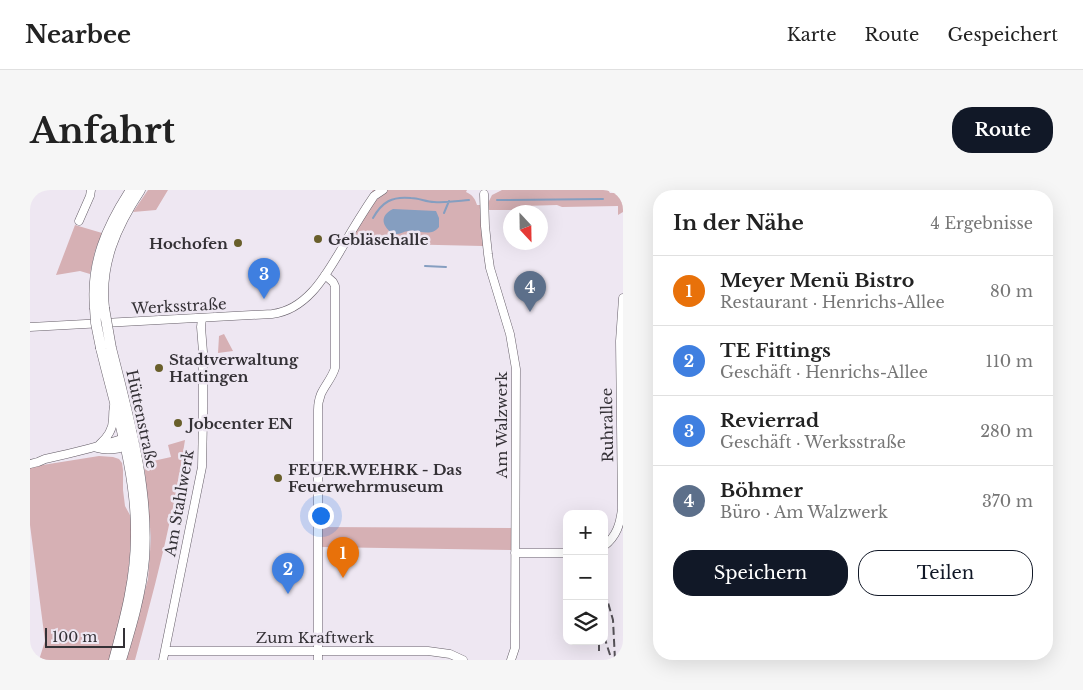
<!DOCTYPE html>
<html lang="de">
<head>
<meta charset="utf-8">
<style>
	:root { --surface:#fff; --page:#f6f6f6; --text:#222; --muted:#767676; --line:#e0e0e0; --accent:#111827 }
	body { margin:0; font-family:"Libre Baskerville",serif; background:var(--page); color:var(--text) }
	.controls { position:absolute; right:15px; bottom:15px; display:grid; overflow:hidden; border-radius:10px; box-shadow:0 5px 20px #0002 }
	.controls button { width:45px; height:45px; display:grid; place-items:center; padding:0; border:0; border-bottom:1px solid var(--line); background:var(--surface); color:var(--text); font:25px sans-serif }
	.compass { position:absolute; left:473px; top:15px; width:45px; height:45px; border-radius:50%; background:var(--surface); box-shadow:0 5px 20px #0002; rotate:158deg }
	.scale { position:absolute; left:15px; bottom:12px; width:80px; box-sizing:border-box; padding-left:5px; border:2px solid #343136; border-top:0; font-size:14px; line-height:18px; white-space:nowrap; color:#343136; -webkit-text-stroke:4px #eee7f2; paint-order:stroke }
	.you { position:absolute; left:290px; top:325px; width:18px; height:18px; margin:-12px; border:4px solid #fff; border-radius:50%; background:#1a73e8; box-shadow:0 0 0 8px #1a73e833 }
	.badge { display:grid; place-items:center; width:32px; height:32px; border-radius:50%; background:var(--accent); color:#fff; font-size:16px; font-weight:700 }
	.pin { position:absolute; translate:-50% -41px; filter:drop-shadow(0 1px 2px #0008) }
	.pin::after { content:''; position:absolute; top:26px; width:18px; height:15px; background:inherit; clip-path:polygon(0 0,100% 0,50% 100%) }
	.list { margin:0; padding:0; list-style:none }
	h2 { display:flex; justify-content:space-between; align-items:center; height:65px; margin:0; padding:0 20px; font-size:21px }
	h2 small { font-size:16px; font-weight:400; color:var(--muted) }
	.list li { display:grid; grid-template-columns:32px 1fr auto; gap:15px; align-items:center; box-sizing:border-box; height:70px; padding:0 20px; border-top:1px solid var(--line) }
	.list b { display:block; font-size:19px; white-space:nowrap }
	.list p { margin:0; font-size:16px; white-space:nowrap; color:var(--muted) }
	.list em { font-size:16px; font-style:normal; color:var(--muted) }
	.actions { display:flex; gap:10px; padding:15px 20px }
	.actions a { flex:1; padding:11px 0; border:1px solid var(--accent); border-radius:20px; text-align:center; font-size:18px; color:var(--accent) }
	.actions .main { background:var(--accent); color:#fff }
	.icon { flex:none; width:28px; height:28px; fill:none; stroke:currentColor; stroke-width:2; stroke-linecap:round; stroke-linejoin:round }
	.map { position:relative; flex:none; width:593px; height:470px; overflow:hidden; border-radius:20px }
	header { display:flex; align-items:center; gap:30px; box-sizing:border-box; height:70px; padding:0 25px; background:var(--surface); border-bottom:1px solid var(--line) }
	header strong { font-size:24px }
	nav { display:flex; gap:28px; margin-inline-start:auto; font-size:18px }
	.intro { display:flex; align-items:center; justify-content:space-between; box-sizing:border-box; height:120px; padding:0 30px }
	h1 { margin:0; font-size:35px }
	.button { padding:12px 22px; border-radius:20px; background:var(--accent); color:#fff; font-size:18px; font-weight:700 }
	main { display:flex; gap:30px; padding:0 30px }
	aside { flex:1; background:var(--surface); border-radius:20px; box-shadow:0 5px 20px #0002 }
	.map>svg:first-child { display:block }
	.green { fill:#d6b0b4 }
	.water { fill:#859ec0 }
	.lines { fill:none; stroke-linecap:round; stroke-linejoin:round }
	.stream { stroke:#859ec0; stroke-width:2 }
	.minor-casing { stroke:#655e68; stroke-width:9 }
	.major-casing { stroke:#655e68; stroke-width:11 }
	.minor { stroke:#fff; stroke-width:8 }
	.major { stroke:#fff; stroke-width:10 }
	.rail { stroke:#565258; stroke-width:2; stroke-dasharray:8 4; stroke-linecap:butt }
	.major-bridge-casing { stroke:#655e68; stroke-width:11; stroke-linecap:butt }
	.major-bridge { stroke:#fff; stroke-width:10 }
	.poi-dot { fill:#695f2b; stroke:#eee7f2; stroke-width:2 }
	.labels { text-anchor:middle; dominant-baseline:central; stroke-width:5; stroke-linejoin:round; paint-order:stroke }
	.poi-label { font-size:15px; font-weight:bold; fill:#343136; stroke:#eee7f2; text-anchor:start }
	.street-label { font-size:15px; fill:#343136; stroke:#eee7f2 }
</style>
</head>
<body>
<header>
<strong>Nearbee</strong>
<nav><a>Karte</a><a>Route</a><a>Gespeichert</a></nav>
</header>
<div class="intro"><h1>Anfahrt</h1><a class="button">Route</a></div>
<main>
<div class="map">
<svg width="593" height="470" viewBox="0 0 593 470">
	<rect width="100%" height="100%" fill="#eee7f2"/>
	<path class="green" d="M118 0H138L126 20 103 22Z
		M343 0H437L436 2C443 5 445 9 447 15H457L462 5 472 0H578L580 3H589L593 5V22L588 25V16L532 17 527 15 492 16 486 20H452L453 56 364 54H310Z
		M45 35 72 43 65 61 60 84 50 81 26 85Z
		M194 144 203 161 188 163 189 146Z
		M155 250C144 324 125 397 105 470H96L118 389 121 348 114 273 141 267 138 255Z
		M69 266 83 267 89 269 92 273 93 280V300L95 316 101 327 102 346 94 421 79 470H9L15 451 0 335V277Z
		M291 337 482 338V360L291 357Z"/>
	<path class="water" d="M363 19 406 21 409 28V37C400 48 389 39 378 41 372 42 369 45 363 44 352 36 349 26 363 19Z"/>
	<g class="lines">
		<path class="stream" d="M467 10 573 9
			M414 23 419 11
			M343 28C352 12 362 6 381 8 389 8 396 12 404 12 416 13 428 11 439 10
			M395 76 416 77"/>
		<g class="minor-casing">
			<path id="minor" d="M454 4 455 36 458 64 460 78 480 144 486 179 485 443V458L481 470
				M49 31 60 6 61 0
				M0 137 242 124C277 120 296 85 312 58 320 43 329 29 338 15L344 6 353 0
				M69 255C77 248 83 240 83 229 83 225 83 221 84 216
				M67 258C77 261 89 259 99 255
				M0 274 8 272 15 269C43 263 71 256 98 247
				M574 356C587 346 590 334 592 319L590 151 593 108
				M485 363H537
				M135 461H398L420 464 433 470
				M133 470 172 277 173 229V162L171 137 172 128
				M288 470V220C288 214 289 209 291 204 295 195 302 188 305 178V96L303 92 295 85"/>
		</g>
		<g class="major-casing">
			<path id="major" d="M65 118C61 73 77 37 101 0
				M74 118C69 74 86 36 110 0
				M71 158C86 220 107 282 106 346 106 389 95 429 84 470
				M81 158C98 226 119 298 114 369 111 404 101 437 91 470"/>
		</g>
		<use href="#minor" class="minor"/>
		<use href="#major" class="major"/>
		<path class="rail" d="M575 402 583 430 585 470
			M574 446 581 468
			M569 461V451"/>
		<g class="major-bridge-casing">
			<path id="major-bridge" d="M65 118 66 133 71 158
				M74 118 81 158"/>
		</g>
		<use href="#major-bridge" class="major-bridge"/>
	</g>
	<g class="poi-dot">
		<circle cx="288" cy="49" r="5"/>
		<circle cx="208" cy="53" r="5"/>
		<circle cx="129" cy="178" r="5"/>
		<circle cx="148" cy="233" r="5"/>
		<circle cx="248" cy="288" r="5"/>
	</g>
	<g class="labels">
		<g class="poi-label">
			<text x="298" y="49">Gebläsehalle</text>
			<text x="198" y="53" text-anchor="end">Hochofen</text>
			<text x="139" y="169">Stadtverwaltung<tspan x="139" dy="17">Hattingen</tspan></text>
			<text x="158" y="233">Jobcenter EN</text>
			<text x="258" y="279">FEUER.WEHRK - Das<tspan x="258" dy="17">Feuerwehrmuseum</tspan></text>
		</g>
		<g class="street-label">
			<text transform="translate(149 116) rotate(-3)">Werksstraße</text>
			<text transform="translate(112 229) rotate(78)">Hüttenstraße</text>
			<text transform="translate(471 235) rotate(-90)">Am Walzwerk</text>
			<text transform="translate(577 235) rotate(-91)">Ruhrallee</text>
			<text transform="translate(149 313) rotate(-80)">Am Stahlwerk</text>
			<text x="285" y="447">Zum Kraftwerk</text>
		</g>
	</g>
</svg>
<div class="controls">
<button>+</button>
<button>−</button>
<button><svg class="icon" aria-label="layers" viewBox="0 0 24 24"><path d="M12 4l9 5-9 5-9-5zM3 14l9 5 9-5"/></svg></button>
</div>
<svg class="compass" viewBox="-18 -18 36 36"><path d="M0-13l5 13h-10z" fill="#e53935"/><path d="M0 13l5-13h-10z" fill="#767676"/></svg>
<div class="scale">100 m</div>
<div class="you"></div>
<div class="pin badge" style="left:313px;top:388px;background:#e8710a">1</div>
<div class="pin badge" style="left:258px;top:404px;background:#3f7fe0">2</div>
<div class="pin badge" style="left:234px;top:109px;background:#3f7fe0">3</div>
<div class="pin badge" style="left:500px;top:122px;background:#5c6f8a">4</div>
</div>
<aside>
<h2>In der Nähe<small>4 Ergebnisse</small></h2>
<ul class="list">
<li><span class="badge" style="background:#e8710a">1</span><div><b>Meyer Menü Bistro</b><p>Restaurant · Henrichs-Allee</p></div><em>80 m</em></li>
<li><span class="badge" style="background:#3f7fe0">2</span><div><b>TE Fittings</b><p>Geschäft · Henrichs-Allee</p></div><em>110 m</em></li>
<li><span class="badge" style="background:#3f7fe0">3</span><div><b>Revierrad</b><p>Geschäft · Werksstraße</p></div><em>280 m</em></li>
<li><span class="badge" style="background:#5c6f8a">4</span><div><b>Böhmer</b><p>Büro · Am Walzwerk</p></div><em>370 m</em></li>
</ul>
<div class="actions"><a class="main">Speichern</a><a>Teilen</a></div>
</aside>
</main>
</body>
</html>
